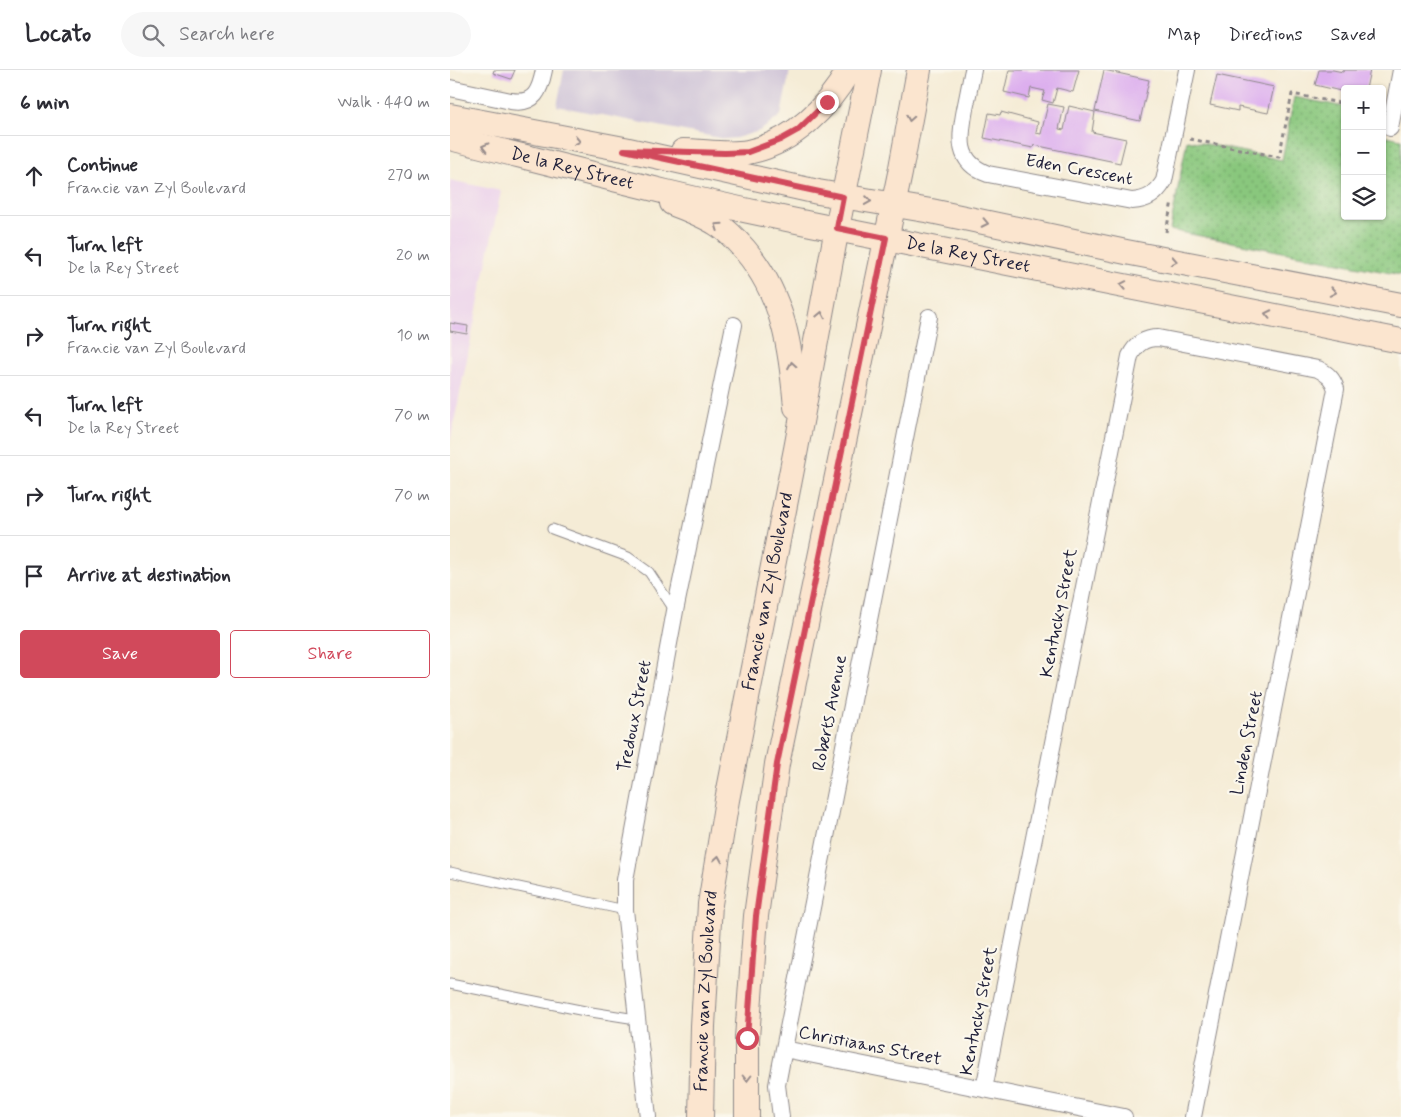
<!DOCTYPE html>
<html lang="en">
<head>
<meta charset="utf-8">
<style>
	:root { --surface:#fff; --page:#f7f7f7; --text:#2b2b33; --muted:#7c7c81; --line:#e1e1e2; --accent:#d1495b }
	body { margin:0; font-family:Mynerve,sans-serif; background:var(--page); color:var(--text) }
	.controls { position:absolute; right:15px; top:15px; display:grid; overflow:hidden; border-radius:5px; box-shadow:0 1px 4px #0004 }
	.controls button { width:45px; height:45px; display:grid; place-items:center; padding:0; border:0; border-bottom:1px solid var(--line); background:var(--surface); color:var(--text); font:25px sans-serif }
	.stop { position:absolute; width:15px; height:15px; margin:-11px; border:4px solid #d1495b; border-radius:50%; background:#fff }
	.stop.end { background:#d1495b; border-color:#fff; box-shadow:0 1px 5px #0008 }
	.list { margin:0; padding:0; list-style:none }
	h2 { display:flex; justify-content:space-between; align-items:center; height:65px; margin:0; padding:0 20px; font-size:21px }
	h2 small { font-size:16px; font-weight:400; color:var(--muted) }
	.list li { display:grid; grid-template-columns:32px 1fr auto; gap:15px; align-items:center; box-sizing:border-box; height:80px; padding:0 20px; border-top:1px solid var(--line) }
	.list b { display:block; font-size:19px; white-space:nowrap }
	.list p { margin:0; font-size:16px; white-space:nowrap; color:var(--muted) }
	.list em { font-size:16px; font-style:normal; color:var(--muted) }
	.actions { display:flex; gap:10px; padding:15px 20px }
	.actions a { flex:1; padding:11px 0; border:1px solid var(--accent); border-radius:5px; text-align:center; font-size:18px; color:var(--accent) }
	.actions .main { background:var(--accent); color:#fff }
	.icon { flex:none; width:28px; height:28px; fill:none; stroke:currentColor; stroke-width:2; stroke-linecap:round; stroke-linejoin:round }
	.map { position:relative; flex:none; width:951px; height:1047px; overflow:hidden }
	header { display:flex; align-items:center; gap:30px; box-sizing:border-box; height:70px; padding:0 25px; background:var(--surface); border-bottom:1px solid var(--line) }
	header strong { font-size:24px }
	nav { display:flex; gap:28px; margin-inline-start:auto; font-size:18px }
	.search { width:350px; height:45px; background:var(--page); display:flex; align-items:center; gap:12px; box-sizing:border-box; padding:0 18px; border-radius:28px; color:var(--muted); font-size:19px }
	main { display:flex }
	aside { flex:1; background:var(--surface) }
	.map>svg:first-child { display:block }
	.built { fill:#ebd1eb }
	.industrial { fill:#cbbfd5 }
	.grass { fill:url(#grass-dots); stroke:#56745c }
	.building { fill:#dbacee }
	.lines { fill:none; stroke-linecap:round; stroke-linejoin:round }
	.service-casing { stroke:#8c8788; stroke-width:11 }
	.minor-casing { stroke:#8c8788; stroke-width:18 }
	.secondary-casing { stroke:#8c8788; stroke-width:26 }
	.path { stroke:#8c8788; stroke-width:3; stroke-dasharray:4 4; stroke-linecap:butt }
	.service { stroke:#fff; stroke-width:9 }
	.minor { stroke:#fff; stroke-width:16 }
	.secondary { stroke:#fbe5cf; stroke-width:24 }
	.oneway { stroke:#998d8c }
	.route { stroke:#d1495b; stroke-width:6 }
	.labels { text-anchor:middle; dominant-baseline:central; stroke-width:4.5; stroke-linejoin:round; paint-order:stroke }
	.street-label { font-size:18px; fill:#22223b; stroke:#fbf7ec }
</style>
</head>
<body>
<header>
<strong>Locato</strong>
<div class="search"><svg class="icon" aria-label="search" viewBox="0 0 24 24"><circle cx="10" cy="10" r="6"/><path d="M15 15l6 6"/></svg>Search here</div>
<nav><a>Map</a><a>Directions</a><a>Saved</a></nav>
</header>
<main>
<aside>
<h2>6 min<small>Walk · 440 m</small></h2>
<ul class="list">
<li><svg class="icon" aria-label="ahead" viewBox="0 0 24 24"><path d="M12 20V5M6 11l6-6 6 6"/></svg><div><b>Continue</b><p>Francie van Zyl Boulevard</p></div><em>270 m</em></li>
<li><svg class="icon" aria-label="left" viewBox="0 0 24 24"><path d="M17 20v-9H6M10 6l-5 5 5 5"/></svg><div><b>Turn left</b><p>De la Rey Street</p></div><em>20 m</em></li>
<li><svg class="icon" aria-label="right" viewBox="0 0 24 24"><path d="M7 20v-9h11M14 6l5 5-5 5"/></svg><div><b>Turn right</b><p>Francie van Zyl Boulevard</p></div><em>10 m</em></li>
<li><svg class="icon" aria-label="left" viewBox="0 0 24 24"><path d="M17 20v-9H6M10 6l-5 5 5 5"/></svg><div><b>Turn left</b><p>De la Rey Street</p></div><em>70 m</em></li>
<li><svg class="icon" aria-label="right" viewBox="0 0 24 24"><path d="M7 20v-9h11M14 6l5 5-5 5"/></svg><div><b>Turn right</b></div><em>70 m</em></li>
<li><svg class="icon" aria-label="arrive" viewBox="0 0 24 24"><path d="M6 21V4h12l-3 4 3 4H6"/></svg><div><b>Arrive at destination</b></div></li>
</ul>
<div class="actions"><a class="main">Save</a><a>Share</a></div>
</aside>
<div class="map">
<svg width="951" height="1047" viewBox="0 0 951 1047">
	<defs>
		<pattern id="grass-dots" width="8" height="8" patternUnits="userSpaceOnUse" patternTransform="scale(1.25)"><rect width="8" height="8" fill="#89c77d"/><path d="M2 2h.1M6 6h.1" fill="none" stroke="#70a168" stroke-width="1.8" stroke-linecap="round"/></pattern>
	</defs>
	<rect width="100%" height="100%" fill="#fbf7ec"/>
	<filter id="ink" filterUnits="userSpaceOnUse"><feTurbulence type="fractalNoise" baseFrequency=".02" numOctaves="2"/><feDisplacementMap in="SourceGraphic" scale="10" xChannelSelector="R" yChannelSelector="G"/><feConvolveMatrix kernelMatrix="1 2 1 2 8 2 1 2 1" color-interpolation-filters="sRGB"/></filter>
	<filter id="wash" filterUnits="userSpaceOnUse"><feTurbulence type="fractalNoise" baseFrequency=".0096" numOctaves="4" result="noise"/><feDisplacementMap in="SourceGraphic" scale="20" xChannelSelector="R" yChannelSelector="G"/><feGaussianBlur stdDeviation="1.12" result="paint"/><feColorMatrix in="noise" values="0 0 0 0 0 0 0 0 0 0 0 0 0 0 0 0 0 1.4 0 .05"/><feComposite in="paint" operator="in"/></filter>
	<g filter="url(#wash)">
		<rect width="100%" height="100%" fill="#f5ecd6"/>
		<path class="built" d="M0 110 51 121 0 372Z"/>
		<path class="industrial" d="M114 0H340L331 45 320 54 309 61 286 68 275 69 107 36Z"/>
		<path class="grass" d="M844 27 895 37V146H932V65L951 69V205L720 160 737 70 832 90Z"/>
		<g id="blocks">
			<path class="building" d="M44 0H65L61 9 43 3Z
				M559 0H629L623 22 607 18 603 33 592 30 595 21 581 18 579 28 554 22Z
				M654 0 699 10 690 51 645 41Z
				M869 0H883L893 2 894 0H920L916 19H895V22L865 15Z
				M767 5 824 17 818 43 788 37V41L760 35Z
				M598 34 614 37 609 59 614 60 619 36 645 42 642 62 676 69 670 93 584 75 583 78 534 68 539 43 550 45 551 42 588 52 586 63 591 64Z
				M0 253 18 256 17 264 0 261Z"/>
		</g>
	</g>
	<g filter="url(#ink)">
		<use href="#blocks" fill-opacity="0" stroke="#8c8788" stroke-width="1"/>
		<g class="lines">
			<g class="service-casing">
				<path id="service" d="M102 459 178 487 199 502 225 541
					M0 802 175 840
					M0 914 135 941 186 949"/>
			</g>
			<g class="minor-casing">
				<path id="minor" d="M523 0C520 13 518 26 515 39 510 67 505 92 538 104L682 131C698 130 706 124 714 111L737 0
					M0 18 61 31C85 35 90 20 94 0
					M940 58 951 0
					M334 979 674 1047
					M534 1019 680 286C686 274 694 268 708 268L868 299C878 304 883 309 886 319L743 1047
					M198 1047 175 840V810L225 541 284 255
					M331 1047 327 1015 331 994 479 247"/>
			</g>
			<g class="secondary-casing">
				<g id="secondary">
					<path d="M0 46 174 79 368 122 481 141 676 182 951 235"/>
					<path id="s1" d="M0 68C120 98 240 130 361 154 558 193 755 231 951 271"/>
					<path d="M233 81C254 81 277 86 298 82 343 73 377 38 399 0"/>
					<path d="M222 133C238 140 256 146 270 156 279 162 288 172 295 180 334 226 341 279 346 337"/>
					<path id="s2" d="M251 1047 253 956 260 834 277 730 346 379 387 158 419 0"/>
					<path d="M297 1047V968L306 846 327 694 450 103 469 0"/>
				</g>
			</g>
			<path class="path" d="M740 69 829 87 842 24 895 34
				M716 162 722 131"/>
			<use href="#service" class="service"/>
			<use href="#minor" class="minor"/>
			<use href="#secondary" class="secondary"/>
		</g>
		<defs><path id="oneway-chevron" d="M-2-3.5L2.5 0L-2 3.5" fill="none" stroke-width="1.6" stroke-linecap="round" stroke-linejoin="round" transform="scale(1.25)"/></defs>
		<g class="oneway">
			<use href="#oneway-chevron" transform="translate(460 48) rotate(100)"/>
			<use href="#oneway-chevron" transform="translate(127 71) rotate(11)"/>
			<use href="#oneway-chevron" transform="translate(35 77) rotate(-166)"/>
			<use href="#oneway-chevron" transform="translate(418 131) rotate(9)"/>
			<use href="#oneway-chevron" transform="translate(535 153) rotate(12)"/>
			<use href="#oneway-chevron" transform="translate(268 156) rotate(-146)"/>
			<use href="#oneway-chevron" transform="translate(724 191) rotate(11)"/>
			<use href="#oneway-chevron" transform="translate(673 215) rotate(-169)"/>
			<use href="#oneway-chevron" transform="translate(883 222) rotate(11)"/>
			<use href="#oneway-chevron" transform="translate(818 244) rotate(-168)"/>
			<use href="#oneway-chevron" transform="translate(371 245) rotate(-79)"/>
			<use href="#oneway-chevron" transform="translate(342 295) rotate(-99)"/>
			<use href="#oneway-chevron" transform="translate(268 789) rotate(-81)"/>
			<use href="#oneway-chevron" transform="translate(297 1008) rotate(90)"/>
		</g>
	</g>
	<g class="lines" filter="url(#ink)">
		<path class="route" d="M297 968 306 846 327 694 436 168 387 158 393 127 174 80 275 83 298 82 330 70 348 60 377 32"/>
	</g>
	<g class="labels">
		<g class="street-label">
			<text stroke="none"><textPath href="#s1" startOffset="126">De la Rey Street</textPath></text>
			<text transform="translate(629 100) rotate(10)">Eden Crescent</text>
			<text stroke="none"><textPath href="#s1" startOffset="531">De la Rey Street</textPath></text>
			<text stroke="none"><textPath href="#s2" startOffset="531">Francie van Zyl Boulevard</textPath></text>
			<text transform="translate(609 543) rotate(-79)">Kentucky Street</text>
			<text transform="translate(380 643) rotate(-79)">Roberts Avenue</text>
			<text transform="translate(185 646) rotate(-79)">Tredoux Street</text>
			<text transform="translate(797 673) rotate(-79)">Linden Street</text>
			<text stroke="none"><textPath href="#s2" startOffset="126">Francie van Zyl Boulevard</textPath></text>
			<text transform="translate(529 941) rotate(-79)">Kentucky Street</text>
			<text transform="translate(420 976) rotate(11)">Christiaans Street</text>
		</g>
	</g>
</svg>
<div class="controls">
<button>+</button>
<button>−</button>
<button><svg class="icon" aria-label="layers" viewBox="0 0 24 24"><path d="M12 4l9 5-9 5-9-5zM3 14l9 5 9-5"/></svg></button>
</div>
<div class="stop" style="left:297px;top:968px"></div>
<div class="stop end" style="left:377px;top:32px"></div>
</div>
</main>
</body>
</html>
